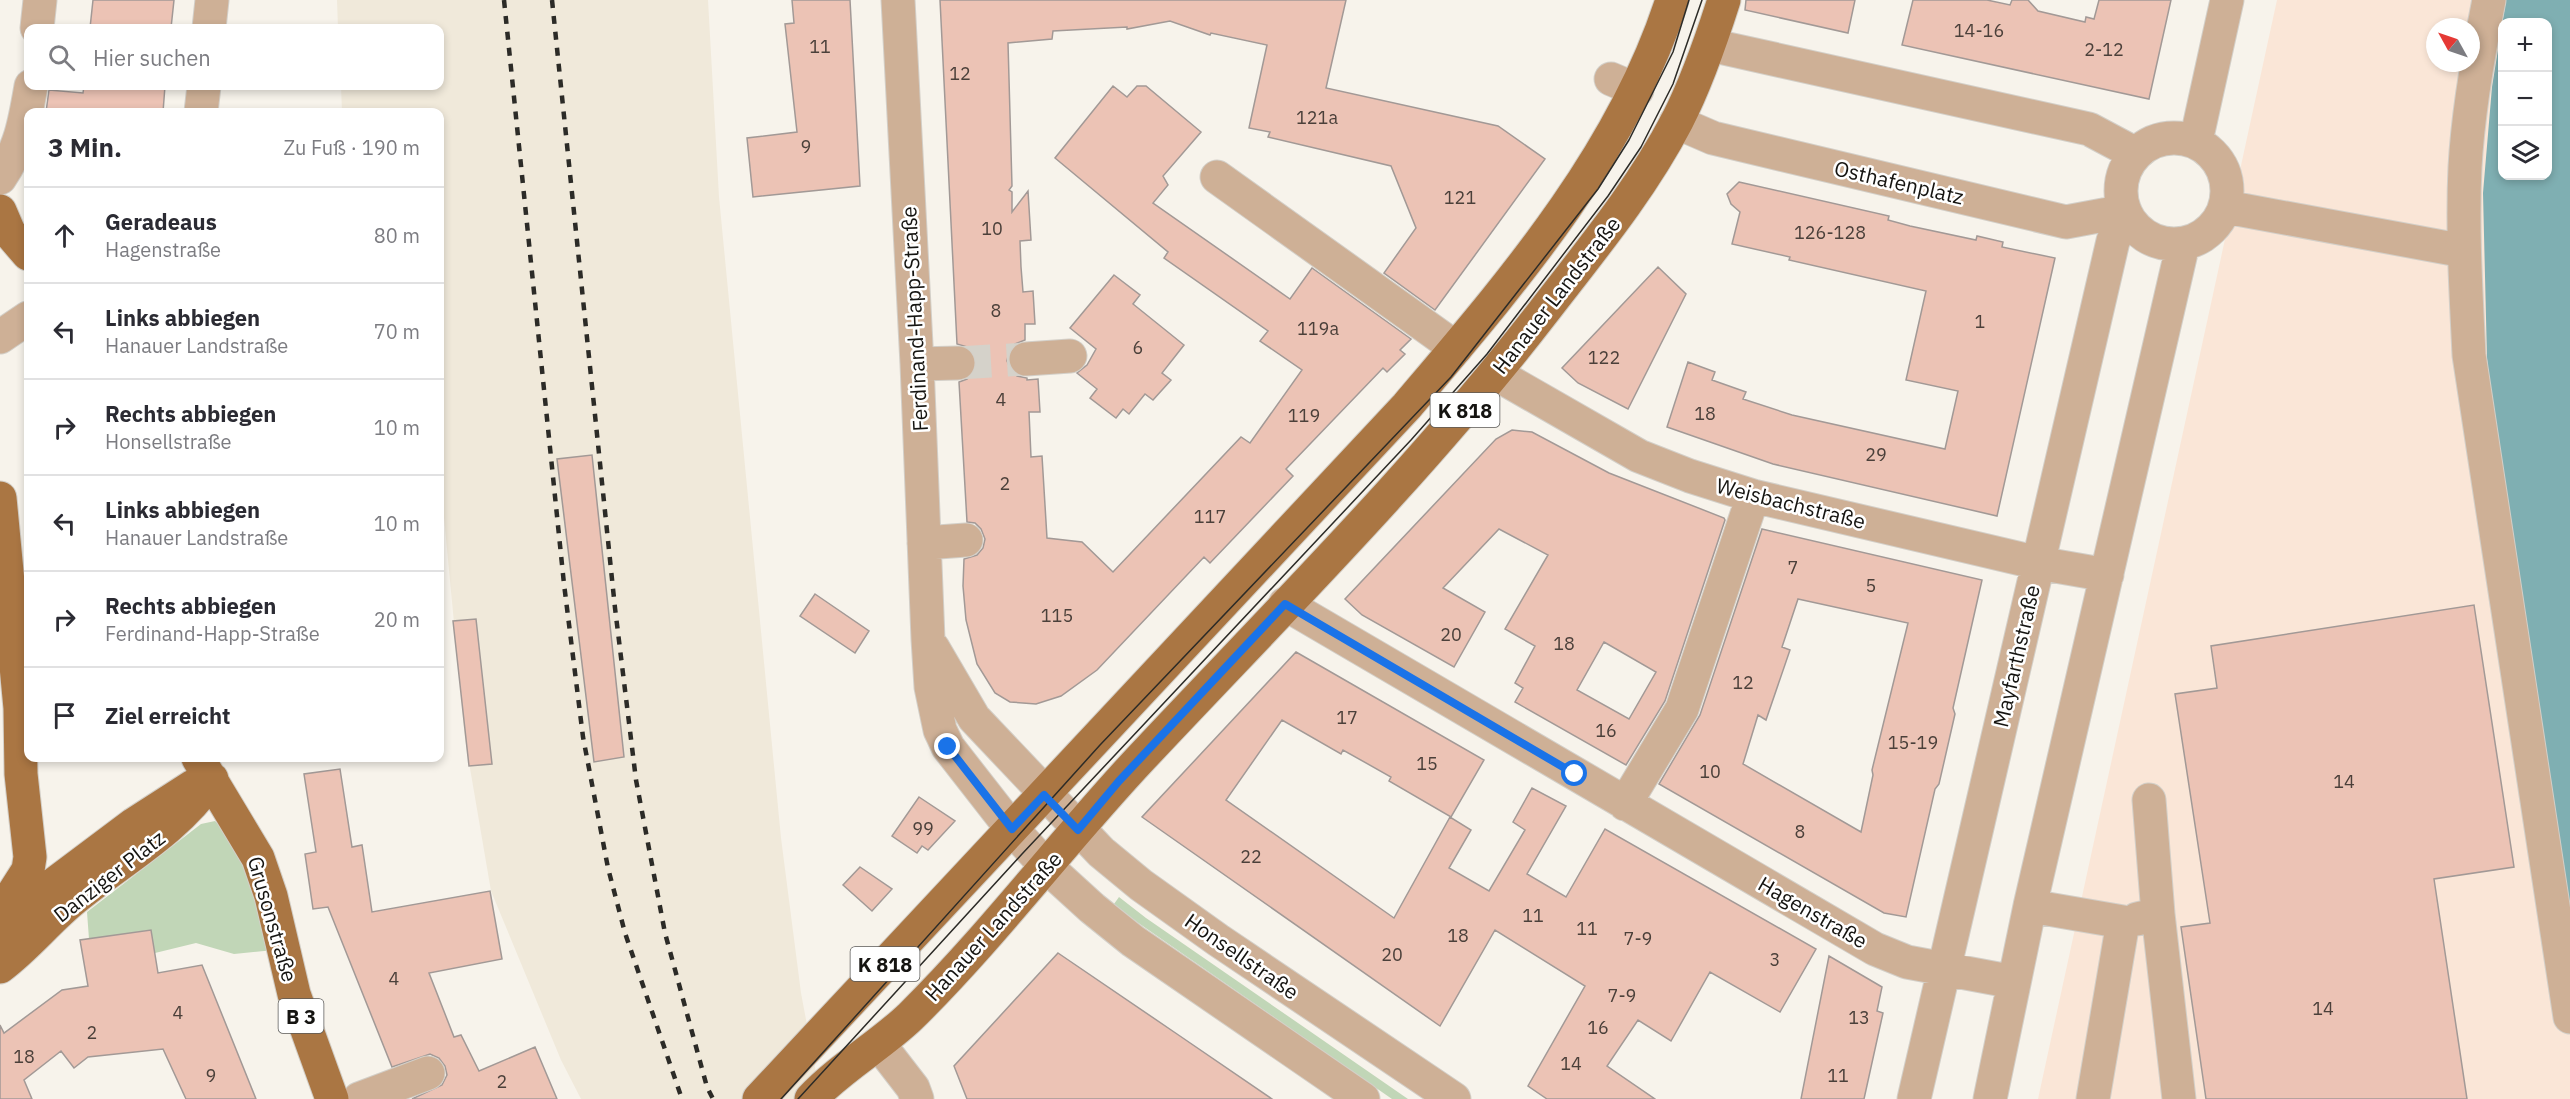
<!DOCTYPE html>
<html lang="de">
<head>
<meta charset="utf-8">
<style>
	:root { --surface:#fff; --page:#f7f7f7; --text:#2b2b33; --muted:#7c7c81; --line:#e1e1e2 }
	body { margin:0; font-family:"IBM Plex Sans",sans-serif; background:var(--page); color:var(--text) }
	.controls { position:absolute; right:18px; top:18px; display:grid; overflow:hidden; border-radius:12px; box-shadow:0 3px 9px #0003 }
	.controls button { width:54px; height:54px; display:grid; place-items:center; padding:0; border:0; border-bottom:2px solid var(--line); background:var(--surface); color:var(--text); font:30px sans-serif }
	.compass { position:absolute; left:2426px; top:18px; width:54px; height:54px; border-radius:50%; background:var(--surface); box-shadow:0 3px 9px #0003; rotate:310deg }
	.stop { position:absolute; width:18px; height:18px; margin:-14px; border:4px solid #1a73e8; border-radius:50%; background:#fff }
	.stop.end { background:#1a73e8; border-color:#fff; box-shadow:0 2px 6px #0008 }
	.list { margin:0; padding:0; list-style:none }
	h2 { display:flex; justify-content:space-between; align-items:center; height:78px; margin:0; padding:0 24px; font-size:26px }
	h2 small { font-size:20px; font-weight:400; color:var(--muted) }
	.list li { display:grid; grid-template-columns:39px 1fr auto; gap:18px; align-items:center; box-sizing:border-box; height:96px; padding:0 24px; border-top:2px solid var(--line) }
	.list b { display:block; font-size:22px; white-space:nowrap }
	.list p { margin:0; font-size:20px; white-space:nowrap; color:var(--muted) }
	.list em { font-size:20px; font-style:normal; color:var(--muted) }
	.icon { flex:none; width:33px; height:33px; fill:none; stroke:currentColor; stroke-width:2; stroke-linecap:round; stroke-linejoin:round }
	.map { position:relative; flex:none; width:2570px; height:1099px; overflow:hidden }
	.search { position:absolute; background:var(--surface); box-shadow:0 3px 9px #0003; left:24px; top:24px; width:420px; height:66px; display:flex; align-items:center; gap:15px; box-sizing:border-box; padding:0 21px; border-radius:12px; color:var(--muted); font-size:22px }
	.panel { position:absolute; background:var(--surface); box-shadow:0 3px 9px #0003; left:24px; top:108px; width:420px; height:654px; border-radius:12px }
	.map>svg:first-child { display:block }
	.built { fill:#f0e9da }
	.industrial { fill:#fae6d7; fill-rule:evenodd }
	.green { fill:#c1d6b7 }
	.water { fill:#7fafb2; fill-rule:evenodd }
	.building { fill:#ecc3b5; stroke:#a29996; stroke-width:1.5; fill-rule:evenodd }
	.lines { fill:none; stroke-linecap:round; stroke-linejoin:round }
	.minor-tunnel { stroke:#d5d2ca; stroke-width:33; stroke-dasharray:33 16; stroke-linecap:butt }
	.minor-casing { stroke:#d3cfc8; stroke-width:35 }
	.major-casing { stroke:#d3cfc8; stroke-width:35 }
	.minor { stroke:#ceb096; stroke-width:33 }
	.major { stroke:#aa7643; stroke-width:33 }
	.tram { stroke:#2c2b27; stroke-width:1.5 }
	.rail { stroke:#2c2b27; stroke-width:4.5; stroke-dasharray:8 8; stroke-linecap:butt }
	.route { stroke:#1a73e8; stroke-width:8 }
	.labels { text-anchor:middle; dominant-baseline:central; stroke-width:5; stroke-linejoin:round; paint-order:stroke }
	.number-label { font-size:18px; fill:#4b403a }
	.shield { fill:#fff; stroke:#5b5a58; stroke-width:1.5 }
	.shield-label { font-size:20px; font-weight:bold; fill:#151411 }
	.street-label { font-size:21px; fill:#151411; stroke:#fff }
</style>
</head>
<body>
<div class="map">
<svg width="2570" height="1099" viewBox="0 0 2570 1099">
	<rect width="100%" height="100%" fill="#f7f3eb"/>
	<path class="built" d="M337 0H708L719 197 781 838 801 993 821 1099H581L561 1060 491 891 465 739 440 475V112H342L341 86H440V28H338Z"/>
	<path class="industrial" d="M2277 0H2570V1099H2038ZM2502 22H2548V176H2502ZM2435 27H2471V63H2435Z"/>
	<path class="green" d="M215 821 242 848 274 950 234 954 196 943 155 953 150 930 89 939 87 912 201 824Z
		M1119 897 1146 918 1408 1099H1392L1137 922 1114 904Z"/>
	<path class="water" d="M2506 0H2570V911L2496 440 2487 359 2483 193 2492 87ZM2502 22H2548V176H2502Z"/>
	<path class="building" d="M93 0H174L171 28H90Z
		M792 0H850L860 186 753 197 747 138 797 132 785 24 794 23Z
		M940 0H1346L1326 88 1498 126 1545 159 1435 310 1384 273 1416 228 1391 166 1268 137 1270 132 1249 128 1267 45 1211 33 1210 35 1170 21 1127 29V27L1053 31 1052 39 1008 43 1012 186 1009 190 1012 192V212L1028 191 1031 240 1020 241 1021 267 1023 292 1033 291 1035 324H1025V340L1015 344 1009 351 1007 361 1011 370 1017 376 1027 378V380L1038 379 1040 412H1029L1031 457 1042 456 1047 538 1082 542 1113 572 1241 437 1250 443 1302 370 1260 341 1268 331 1164 258 1168 252 1055 158 1113 86 1127 97 1137 86H1146L1201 132 1163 176 1168 185 1153 203 1290 299 1312 268 1411 339 1400 350 1405 354 1387 372 1383 368 1286 469 1293 476 1210 563 1204 557 1097 670 1061 696 1036 704 1010 702 995 693 977 664 966 620 963 586 964 559 977 555 983 548 985 539 981 529 975 523 967 522 959 382 967 379 974 372 977 362 974 353 967 347 957 344Z
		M1746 0H1855L1848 33 1745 10Z
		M1913 0H1987L2010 5 2012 0H2028L2038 11 2085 22 2086 17 2094 19 2099 0H2171L2149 99 1902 45Z
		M84 86H165L163 112H46L49 90 83 93Z
		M1739 182 1889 216 1888 220 1910 226 1976 240 1977 236 2003 242 2002 247 2055 258 1997 516 1773 464 1667 427 1688 362 1715 372 1712 380 1746 392 1743 399 1792 415 1945 449 1958 391 1906 380 1926 291 1789 260 1790 257 1732 244 1740 212 1731 204 1727 194Z
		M1658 267 1686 294 1628 409 1578 383 1562 368Z
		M1114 275 1140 295 1133 304 1184 345 1162 373 1171 380 1153 400 1145 394 1129 414 1123 409 1116 418 1090 398 1097 389 1077 373 1087 365 1096 349 1070 328Z
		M1512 430 1532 432 1609 473 1724 518 1725 520 1665 701 1626 765 1515 702 1523 688 1515 683 1535 646 1505 629 1548 555 1499 529 1443 588 1485 612 1454 667 1362 615 1345 599 1496 439ZM1604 642 1656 672 1629 719 1577 690Z
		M592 455 624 757 594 762 557 459Z
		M1762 529 1982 580 1953 708 1955 714 1939 784 1935 789 1906 917 1884 913 1659 784 1700 715ZM1798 599 1908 623 1872 770 1873 775 1861 832 1743 764 1758 715 1766 720 1790 650 1782 647Z
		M815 594 869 631 855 653 800 616Z
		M2474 605 2514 867 2434 879 2467 1099H2206L2181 927 2210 923 2175 694 2217 688 2211 646Z
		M476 619 492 764 469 766 453 621Z
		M1296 652 1484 760 1451 817 1389 781 1391 777 1343 750 1341 754 1282 720 1226 800 1394 918 1450 817 1471 830 1449 868 1489 891 1525 830 1513 822 1532 788 1566 806 1527 874 1566 897 1605 829 1816 949 1780 1012 1710 972 1671 1041 1638 1020 1607 1066 1655 1099H1547L1528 1086 1585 986 1495 930 1440 1026 1142 817Z
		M340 769 352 847 362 845 372 912 490 891 502 959 429 973 454 1037 461 1035 479 1071 535 1047 557 1099H412L442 1085 447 1075 445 1066 439 1058 430 1054 392 1067 328 907 313 909 305 854 316 852 304 774Z
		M919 797 955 821 928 850 922 846 917 853 892 836Z
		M860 867 892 889 872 911 843 885Z
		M151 930 158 973 202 965 256 1099H186L163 1049 88 1057 74 1068 61 1051 24 1080 32 1099H0V1025L4 1033 62 990 88 986 80 940Z
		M1058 953 1177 1034 1272 1099H967L954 1066Z
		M1829 956 1882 987 1877 1011 1883 1013 1864 1099H1801Z"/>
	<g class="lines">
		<path class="minor-tunnel" d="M958 363 1026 359"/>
		<g class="minor-casing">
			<path id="minor" d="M898 0 917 364 928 639 931 687 940 730 948 747 1012 829 1047 867 1092 908 1133 941 1363 1099
				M2489 0C2478 55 2468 111 2465 167 2462 230 2466 292 2469 355L2570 1017
				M37 28 40 0
				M209 28 212 0
				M1710 45 2089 129 2136 154
				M1611 79 1637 90
				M201 112 204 86
				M1676 122 1713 138 2066 222 2125 211
				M2121 191a53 53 0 1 1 106 0a53 53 0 1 1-106 0Z
				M2196 141 2227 0
				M1217 177 1456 348
				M0 178C21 147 25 121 31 86
				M2226 207 2464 251
				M0 337 28 318
				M1026 359 1070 356
				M917 364 958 363
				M1496 374 1639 456 1690 476 1753 496 2038 563 2107 575
				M924 543 966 540
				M1285 604 1875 949 1907 962 2014 982
				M933 648 974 718 1101 852 1141 885 1218 940 1454 1099
				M1625 804 1682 709 1753 496
				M2030 906 2123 922 2093 1099
				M2158 914 2179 1099
				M2137 919 2158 914 2149 800
				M879 1044 913 1088 917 1099
				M359 1099 428 1073
				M1914 1099 2113 241 2126 215
				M1990 1099 2030 906 2183 244"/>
		</g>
		<g class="major-casing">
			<path id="major" d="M0 211 9 232 28 254
				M0 498 20 708 21 774 30 857 28 870 0 914
				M198 758 258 858 271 896 294 994 332 1099
				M9 936 54 884 134 824 193 786
				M0 967C27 947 48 920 74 899 124 858 174 833 212 779
				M759 1099 1407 406C1511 283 1622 156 1672 0
				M811 1099C841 1067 880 1046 911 1016 994 934 1063 841 1142 757 1279 611 1422 469 1544 311 1591 250 1641 190 1677 121 1697 82 1711 41 1724 0"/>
		</g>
		<use href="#minor" class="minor"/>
		<use href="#major" class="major"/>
		<path class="tram" d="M781 1099 1100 745 1451 377 1598 189 1629 140 1673 52 1689 0
			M798 1099 1022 854 1411 440 1487 354 1608 196 1641 147 1673 84 1702 0"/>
		<path class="rail" d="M504 0 564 584 583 737 608 868 625 933 682 1099
			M552 0 615 608 636 780 665 933 707 1087 713 1099"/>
	</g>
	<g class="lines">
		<path class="route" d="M948 747 1012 829 1044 795 1078 830 1119 781 1285 604 1575 774"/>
	</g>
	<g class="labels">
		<g class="number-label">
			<text x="1979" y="30">14-16</text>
			<text x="820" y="46">11</text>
			<text x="2104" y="49">2-12</text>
			<text x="960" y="73">12</text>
			<text x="1317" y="117">121a</text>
			<text x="806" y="146">9</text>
			<text x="1460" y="197">121</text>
			<text x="992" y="228">10</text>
			<text x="1830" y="232">126-128</text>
			<text x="996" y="310">8</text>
			<text x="1980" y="321">1</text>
			<text x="1318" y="328">119a</text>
			<text x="1138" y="347">6</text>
			<text x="1604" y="357">122</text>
			<text x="1001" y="399">4</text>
			<text x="1705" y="413">18</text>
			<text x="1304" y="415">119</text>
			<text x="1876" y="454">29</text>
			<text x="1005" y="483">2</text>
			<text x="1210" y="516">117</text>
			<text x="1793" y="567">7</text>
			<text x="1871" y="585">5</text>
			<text x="1057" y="615">115</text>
			<text x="1451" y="634">20</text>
			<text x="1564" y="643">18</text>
			<text x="1743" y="682">12</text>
			<text x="1347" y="717">17</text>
			<text x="1606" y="730">16</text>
			<text x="1913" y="742">15-19</text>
			<text x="1427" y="763">15</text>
			<text x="1710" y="771">10</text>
			<text x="2344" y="781">14</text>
			<text x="923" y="828">99</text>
			<text x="1800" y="831">8</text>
			<text x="1251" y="856">22</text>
			<text x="1533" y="915">11</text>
			<text x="1587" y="928">11</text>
			<text x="1458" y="935">18</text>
			<text x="1638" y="938">7-9</text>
			<text x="1392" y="954">20</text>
			<text x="1775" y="959">3</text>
			<text x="394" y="978">4</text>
			<text x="1622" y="995">7-9</text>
			<text x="2323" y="1008">14</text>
			<text x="178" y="1012">4</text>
			<text x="1859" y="1017">13</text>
			<text x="1598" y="1027">16</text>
			<text x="92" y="1032">2</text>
			<text x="24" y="1056">18</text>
			<text x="1571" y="1063">14</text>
			<text x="211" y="1075">9</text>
			<text x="1838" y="1075">11</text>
			<text x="502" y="1081">2</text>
		</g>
		<g class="shield">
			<rect x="1430.5" y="393" width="69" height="34" rx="4.5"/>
			<rect x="850.5" y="947" width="69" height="34" rx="4.5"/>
			<rect x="278.5" y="999" width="45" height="34" rx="4.5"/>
		</g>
		<g class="shield-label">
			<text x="1465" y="410">K 818</text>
			<text x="885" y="964">K 818</text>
			<text x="301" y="1016">B 3</text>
		</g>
		<g class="street-label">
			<text transform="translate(1899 182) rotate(13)">Osthafenplatz</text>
			<text transform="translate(1556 295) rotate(-52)">Hanauer Landstraße</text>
			<text transform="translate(914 319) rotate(-93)">Ferdinand-Happ-Straße</text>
			<text transform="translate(1791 503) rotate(14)">Weisbachstraße</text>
			<text transform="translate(2016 656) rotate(-77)">Mayfarthstraße</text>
			<text transform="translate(109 876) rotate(-38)">Danziger Platz</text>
			<text transform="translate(1813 912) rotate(30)">Hagenstraße</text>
			<text transform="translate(273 919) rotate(74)">Grusonstraße</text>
			<text transform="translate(993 926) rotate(-48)">Hanauer Landstraße</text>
			<text transform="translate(1242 956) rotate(35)">Honsellstraße</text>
		</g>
	</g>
</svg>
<div class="controls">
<button>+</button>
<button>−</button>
<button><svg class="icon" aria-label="layers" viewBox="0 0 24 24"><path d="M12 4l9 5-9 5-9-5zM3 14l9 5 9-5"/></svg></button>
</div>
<svg class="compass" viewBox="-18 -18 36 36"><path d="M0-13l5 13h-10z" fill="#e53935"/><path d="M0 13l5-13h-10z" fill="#7c7c81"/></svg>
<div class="stop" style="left:1575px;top:774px"></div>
<div class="stop end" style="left:948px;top:747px"></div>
<div class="search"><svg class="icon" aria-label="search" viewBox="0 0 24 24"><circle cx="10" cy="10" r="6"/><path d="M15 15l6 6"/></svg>Hier suchen</div>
<section class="panel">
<h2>3 Min.<small>Zu Fuß · 190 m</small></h2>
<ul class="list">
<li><svg class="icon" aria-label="ahead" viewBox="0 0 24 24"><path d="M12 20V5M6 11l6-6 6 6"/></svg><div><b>Geradeaus</b><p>Hagenstraße</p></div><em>80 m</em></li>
<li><svg class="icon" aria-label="left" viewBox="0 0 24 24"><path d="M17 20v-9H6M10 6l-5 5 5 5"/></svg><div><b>Links abbiegen</b><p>Hanauer Landstraße</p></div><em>70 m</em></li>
<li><svg class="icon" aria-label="right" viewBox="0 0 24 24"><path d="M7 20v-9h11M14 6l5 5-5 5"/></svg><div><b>Rechts abbiegen</b><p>Honsellstraße</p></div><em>10 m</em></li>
<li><svg class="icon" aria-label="left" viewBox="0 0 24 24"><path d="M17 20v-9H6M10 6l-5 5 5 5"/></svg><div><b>Links abbiegen</b><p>Hanauer Landstraße</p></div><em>10 m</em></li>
<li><svg class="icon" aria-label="right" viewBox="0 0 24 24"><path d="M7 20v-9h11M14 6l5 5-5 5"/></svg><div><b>Rechts abbiegen</b><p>Ferdinand-Happ-Straße</p></div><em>20 m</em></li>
<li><svg class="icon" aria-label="arrive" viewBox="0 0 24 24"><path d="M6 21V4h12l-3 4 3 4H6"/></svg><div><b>Ziel erreicht</b></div></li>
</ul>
</section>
</div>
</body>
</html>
